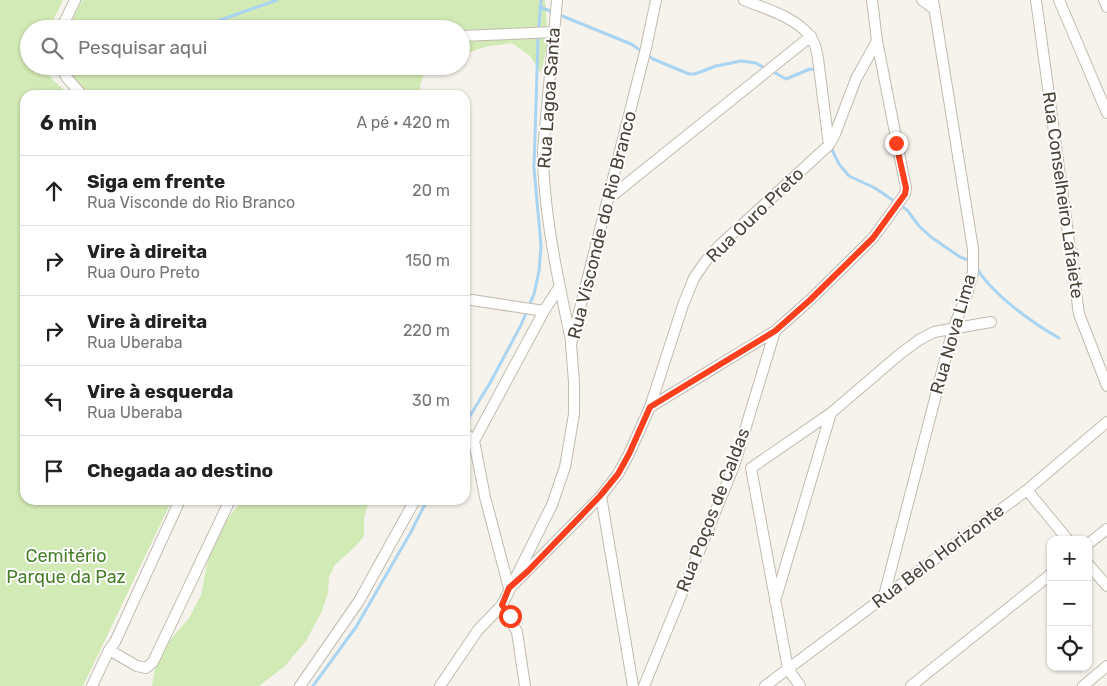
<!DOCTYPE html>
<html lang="pt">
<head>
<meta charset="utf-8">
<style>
	:root { --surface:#fff; --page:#f2f2f2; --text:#222; --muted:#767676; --line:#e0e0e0 }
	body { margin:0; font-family:Rubik,sans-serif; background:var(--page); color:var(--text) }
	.controls { position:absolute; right:15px; bottom:15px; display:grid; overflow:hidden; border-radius:10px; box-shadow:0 1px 4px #0004 }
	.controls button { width:45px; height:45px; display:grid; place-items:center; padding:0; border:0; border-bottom:1px solid var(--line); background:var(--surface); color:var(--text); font:25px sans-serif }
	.stop { position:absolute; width:15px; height:15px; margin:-11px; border:4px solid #fc3f1d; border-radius:50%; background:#fff }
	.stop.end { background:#fc3f1d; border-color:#fff; box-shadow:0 1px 5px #0008 }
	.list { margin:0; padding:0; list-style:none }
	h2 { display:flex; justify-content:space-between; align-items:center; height:65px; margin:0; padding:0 20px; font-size:21px }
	h2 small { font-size:16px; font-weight:400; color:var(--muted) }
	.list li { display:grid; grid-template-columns:32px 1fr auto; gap:15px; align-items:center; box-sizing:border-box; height:70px; padding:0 20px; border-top:1px solid var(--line) }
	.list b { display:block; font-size:19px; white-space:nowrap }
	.list p { margin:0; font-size:16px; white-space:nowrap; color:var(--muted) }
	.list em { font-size:16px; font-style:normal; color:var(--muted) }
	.icon { flex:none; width:28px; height:28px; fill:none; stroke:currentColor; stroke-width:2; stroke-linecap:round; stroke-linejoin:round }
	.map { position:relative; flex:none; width:1107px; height:686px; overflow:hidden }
	.search { position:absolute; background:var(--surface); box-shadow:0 1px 4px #0004; left:20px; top:20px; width:450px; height:55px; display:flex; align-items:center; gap:12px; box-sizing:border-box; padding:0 18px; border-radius:28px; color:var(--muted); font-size:19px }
	.panel { position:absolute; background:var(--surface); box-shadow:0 1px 4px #0004; left:20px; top:90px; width:450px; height:415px; border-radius:15px }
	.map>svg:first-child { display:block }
	.green { fill:#d2eab5 }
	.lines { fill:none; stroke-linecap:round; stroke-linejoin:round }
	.stream { stroke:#a9d4f2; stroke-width:3 }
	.minor-casing { stroke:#c2bbae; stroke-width:12 }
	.minor { stroke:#fff; stroke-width:10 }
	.route { stroke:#fc3f1d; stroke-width:6 }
	.labels { text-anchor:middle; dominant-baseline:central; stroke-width:4; stroke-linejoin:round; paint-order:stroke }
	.street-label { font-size:18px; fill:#4b4439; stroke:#fff }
	.park-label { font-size:18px; fill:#4a7f2a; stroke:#fff }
</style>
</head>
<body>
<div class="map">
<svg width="1107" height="686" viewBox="0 0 1107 686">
	<rect width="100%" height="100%" fill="#f6f3ec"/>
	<path class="green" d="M0 0H63L49 29H29V66H43L53 80 70 95H25V500H172L83 686H0Z
		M82 0H545L548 42 541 73 530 56 512 43 485 47 461 55V29H68Z
		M65 66H430C423 73 419 85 420 95H91L68 74Z
		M242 500H369L364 519V536L356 546 335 565 329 577 328 593 322 611 306 641 285 666 259 686H152L154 673 161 651 189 618 201 595 210 550 223 525Z"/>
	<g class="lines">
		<path class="stream" d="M540 7 631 44 653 59 689 74H695L716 66 741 61 756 63 766 69
			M195 29 277 0
			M772 71 786 79 810 69 817 70
			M832 145 833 152 839 164 849 176 875 188 907 210 919 226 931 237 960 257 971 261
			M976 267C991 293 1032 323 1059 338
			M465 424 490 383 521 325 534 294 539 271 541 246 534 168 538 39 541 0
			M313 686 356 627 411 532 427 500"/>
		<g class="minor-casing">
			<path id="minor" d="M557 0 543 150C543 211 558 280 571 340
				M744 0C766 9 795 17 810 36 815 42 817 51 818 59L829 145
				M922 0 934 9
				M1036 0 1079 314 1107 386
				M1059 0 1107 113
				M1104 0 1107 7
				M61 29 75 0
				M461 36 554 32
				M61 66 67 78 82 95
				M608 199 811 36
				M472 300 544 311
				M650 407 775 331 810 300 873 238 905 194 906 188 877 41 872 0
				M465 433 474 441 485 497 509 588
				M474 441 544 311 560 286
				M751 468 831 413 900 354 919 340 934 332 991 322
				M751 468 788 669 800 686
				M1027 490 1068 540
				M601 496 633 686
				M1088 544 1107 529
				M1088 564 1107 586
				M515 583 601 496 618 474 629 454 650 407 683 305 694 278 705 262 719 246 829 145 835 134 856 79 877 41
				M884 596 953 329 967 294 973 272V249L933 0
				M775 601 831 413
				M502 605 517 632 525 686
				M109 650 137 666 146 668 153 662 230 500
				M92 686 109 650 115 642 180 500
				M300 686 359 601 415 500
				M440 686 478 630 502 605 552 505 565 467 574 414V382L571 344 646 48 656 0
				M644 686 734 466 775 331
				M765 686 1027 490 1107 422
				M911 686 1051 574
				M1083 686 1107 666"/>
		</g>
		<use href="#minor" class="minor"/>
	</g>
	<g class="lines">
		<path class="route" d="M510 616 502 605 509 588 528 571 600 496 618 474 629 454 650 407 775 331 810 300 873 238 905 194 906 188 896 143"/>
	</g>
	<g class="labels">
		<g class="street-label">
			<text transform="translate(549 98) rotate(-86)">Rua Lagoa Santa</text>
			<text transform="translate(1063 195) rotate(82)">Rua Conselheiro Lafaiete</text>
			<text transform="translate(755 215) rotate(-44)">Rua Ouro Preto</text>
			<text transform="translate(602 225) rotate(-76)">Rua Visconde do Rio Branco</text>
			<text transform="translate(953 334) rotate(-74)">Rua Nova Lima</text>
			<text transform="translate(713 510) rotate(-69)">Rua Poços de Caldas</text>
			<text transform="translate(938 556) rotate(-37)">Rua Belo Horizonte</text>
		</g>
		<g class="park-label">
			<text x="66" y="556">Cemitério<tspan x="66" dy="21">Parque da Paz</tspan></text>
		</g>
	</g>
</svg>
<div class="controls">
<button>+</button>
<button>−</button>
<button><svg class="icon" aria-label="locate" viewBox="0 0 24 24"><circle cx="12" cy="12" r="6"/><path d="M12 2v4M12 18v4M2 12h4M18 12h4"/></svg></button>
</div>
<div class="stop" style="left:510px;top:616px"></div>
<div class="stop end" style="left:896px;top:143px"></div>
<div class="search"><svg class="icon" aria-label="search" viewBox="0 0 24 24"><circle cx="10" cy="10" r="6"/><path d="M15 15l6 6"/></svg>Pesquisar aqui</div>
<section class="panel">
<h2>6 min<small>A pé · 420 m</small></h2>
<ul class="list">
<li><svg class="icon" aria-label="ahead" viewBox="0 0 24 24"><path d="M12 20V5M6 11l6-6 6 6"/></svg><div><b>Siga em frente</b><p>Rua Visconde do Rio Branco</p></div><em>20 m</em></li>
<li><svg class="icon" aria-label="right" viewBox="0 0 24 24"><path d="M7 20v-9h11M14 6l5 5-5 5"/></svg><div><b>Vire à direita</b><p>Rua Ouro Preto</p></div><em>150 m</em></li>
<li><svg class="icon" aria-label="right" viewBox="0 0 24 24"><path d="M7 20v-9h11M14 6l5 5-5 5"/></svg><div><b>Vire à direita</b><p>Rua Uberaba</p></div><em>220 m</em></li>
<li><svg class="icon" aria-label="left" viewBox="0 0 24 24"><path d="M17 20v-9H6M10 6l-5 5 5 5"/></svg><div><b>Vire à esquerda</b><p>Rua Uberaba</p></div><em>30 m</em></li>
<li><svg class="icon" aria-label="arrive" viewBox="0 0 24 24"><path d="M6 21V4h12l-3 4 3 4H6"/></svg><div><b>Chegada ao destino</b></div></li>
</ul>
</section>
</div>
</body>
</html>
